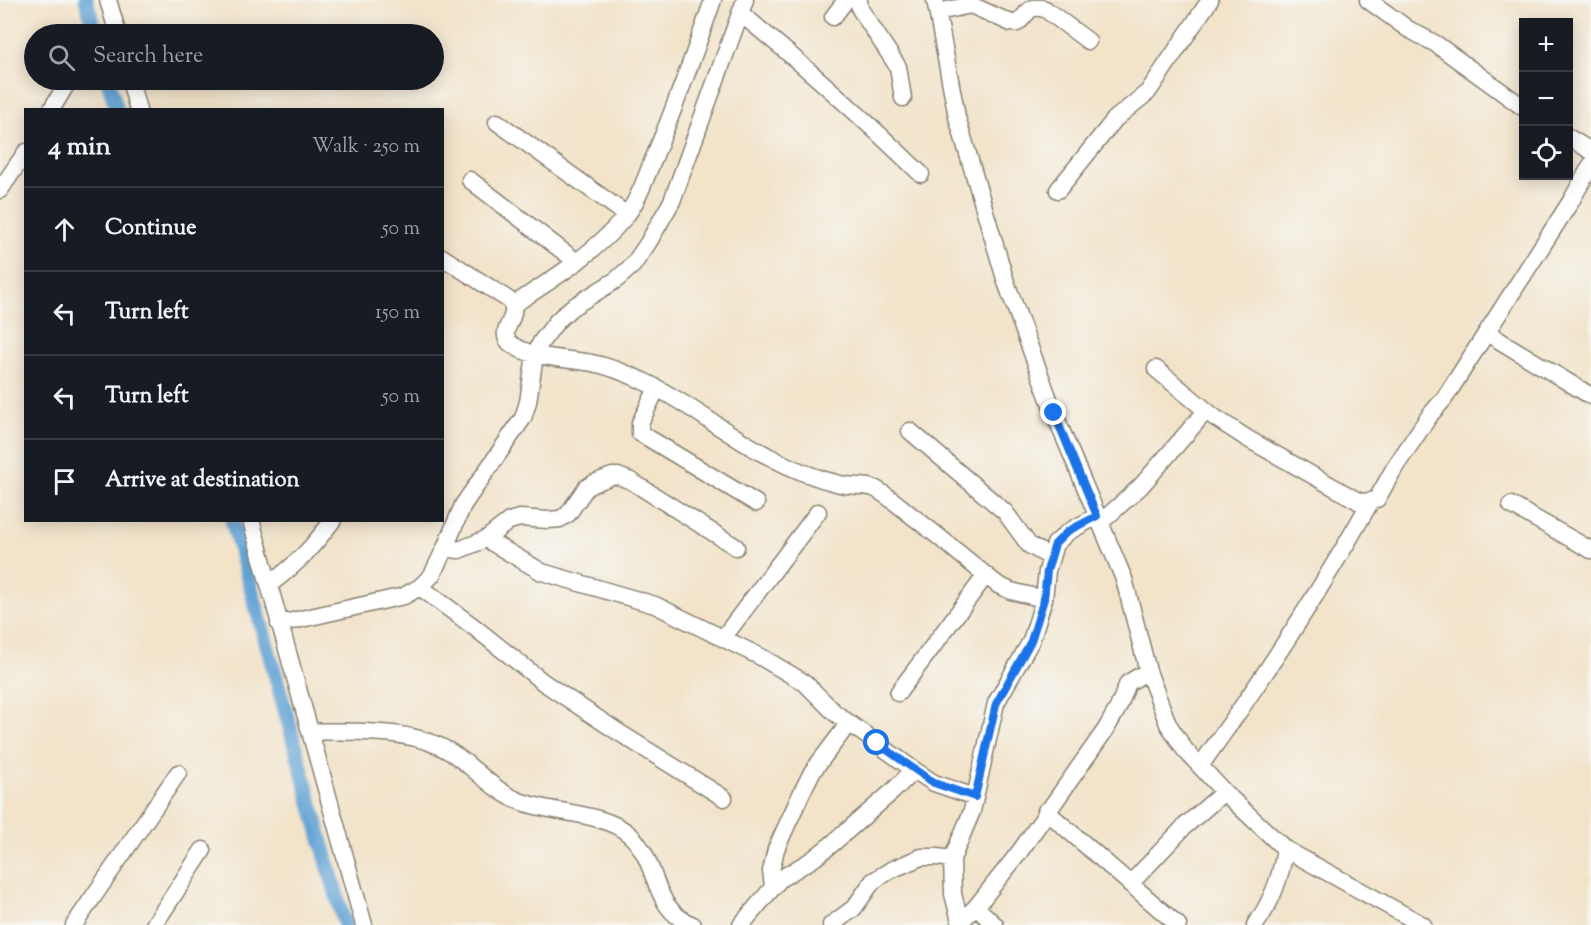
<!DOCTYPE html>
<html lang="en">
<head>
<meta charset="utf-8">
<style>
	:root { --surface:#171b24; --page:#242831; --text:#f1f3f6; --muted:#9ea1a6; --line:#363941 }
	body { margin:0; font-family:"Sorts Mill Goudy",serif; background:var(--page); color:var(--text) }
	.controls { position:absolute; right:18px; top:18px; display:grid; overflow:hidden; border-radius:0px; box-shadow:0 3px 15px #0003 }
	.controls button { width:54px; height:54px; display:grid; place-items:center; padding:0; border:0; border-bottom:2px solid var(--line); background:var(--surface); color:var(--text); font:30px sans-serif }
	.stop { position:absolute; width:18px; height:18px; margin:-14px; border:4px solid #1a73e8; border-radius:50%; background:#fff }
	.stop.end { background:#1a73e8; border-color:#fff; box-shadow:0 2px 6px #0008 }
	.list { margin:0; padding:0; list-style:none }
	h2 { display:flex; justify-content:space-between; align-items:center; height:78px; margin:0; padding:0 24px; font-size:26px }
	h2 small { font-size:20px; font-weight:400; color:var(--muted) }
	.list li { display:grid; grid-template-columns:39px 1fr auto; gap:18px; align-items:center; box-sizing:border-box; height:84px; padding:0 24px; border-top:2px solid var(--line) }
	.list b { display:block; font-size:22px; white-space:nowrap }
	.list em { font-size:20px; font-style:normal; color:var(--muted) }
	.icon { flex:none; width:33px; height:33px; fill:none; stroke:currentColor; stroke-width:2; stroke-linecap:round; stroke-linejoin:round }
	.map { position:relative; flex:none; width:1591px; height:925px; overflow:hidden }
	.search { position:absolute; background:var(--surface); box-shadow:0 3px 15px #0003; left:24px; top:24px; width:420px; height:66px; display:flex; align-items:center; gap:15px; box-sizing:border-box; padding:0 21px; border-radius:33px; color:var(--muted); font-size:22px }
	.panel { position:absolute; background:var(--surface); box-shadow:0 3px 15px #0003; left:24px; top:108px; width:420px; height:414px; border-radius:0px }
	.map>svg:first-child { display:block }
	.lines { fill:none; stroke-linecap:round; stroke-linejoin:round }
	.canal { stroke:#60a2d4; stroke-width:15 }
	.minor-casing { stroke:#878072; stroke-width:19 }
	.minor { stroke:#fff; stroke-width:16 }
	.route { stroke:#1a73e8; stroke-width:8 }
</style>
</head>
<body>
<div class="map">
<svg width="1591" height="925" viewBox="0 0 1591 925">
	<rect width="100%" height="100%" fill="#f6f6f2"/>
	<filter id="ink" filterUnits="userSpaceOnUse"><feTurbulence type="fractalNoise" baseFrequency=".0167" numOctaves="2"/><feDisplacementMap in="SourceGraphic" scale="12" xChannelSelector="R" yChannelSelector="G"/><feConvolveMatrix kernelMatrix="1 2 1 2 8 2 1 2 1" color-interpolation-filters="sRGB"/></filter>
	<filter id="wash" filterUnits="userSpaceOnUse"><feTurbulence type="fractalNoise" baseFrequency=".008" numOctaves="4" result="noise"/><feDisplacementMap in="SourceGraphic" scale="24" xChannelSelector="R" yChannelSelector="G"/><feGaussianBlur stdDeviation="1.35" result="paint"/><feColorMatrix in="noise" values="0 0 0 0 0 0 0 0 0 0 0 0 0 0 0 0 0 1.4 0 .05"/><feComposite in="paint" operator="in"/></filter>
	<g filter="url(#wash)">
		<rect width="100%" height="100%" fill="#f2e3c9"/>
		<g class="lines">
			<path class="canal" d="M86 0 96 34
				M108 80 117 110
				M232 520 345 925"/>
		</g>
	</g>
	<g filter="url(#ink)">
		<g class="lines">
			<g class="minor-casing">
				<path id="minor" d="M108 0 118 34
					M859 0 860 9 898 67 903 98
					M935 0 957 117 1006 282 1054 413 1124 579 1148 671 1168 724 1185 750 1200 766 1224 792 1285 849 1423 925
					M1368 0 1408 29 1436 44 1524 108
					M938 12 971 5 1011 23H1017C1029 15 1026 4 1045 9L1088 41
					M740 13C803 64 863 118 921 174
					M833 17 846 0
					M130 80 138 110
					M51 110 69 80
					M497 122 627 215
					M1568 137 1591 151
					M470 180 577 262
					M0 190 26 152
					M1058 190 1115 119 1148 92 1210 0
					M442 257 509 300C523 316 497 329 509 342 525 358 570 359 592 363 608 366 628 374 643 381 688 402 725 434 768 456 792 469 814 478 840 484 852 487 866 484 876 489 890 497 903 509 916 519 944 540 970 563 998 585L1011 591 1044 599
					M513 305C553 279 594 254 625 217 639 200 646 176 655 155 676 104 695 52 713 0
					M1487 333 1591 396
					M1156 369 1214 417 1248 439 1360 502 1371 501 1377 499 1395 467 1430 415 1444 399 1571 201 1591 165
					M657 388 640 423V433L756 503
					M910 431 1005 512 1029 545 1050 557
					M1511 505 1591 550
					M251 520 364 925
					M1100 523 1141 486 1206 411
					M486 539 509 521 520 518 548 520 560 519 568 514 586 488 592 484 612 476H618L631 481 736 547
					M445 548 459 550 486 539 542 572 655 605 761 657 805 683 835 713 914 770 934 783 975 797
					M269 585C298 563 311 549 333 520
					M420 587 474 627 543 682 615 730 724 798
					M279 624 404 596 420 587 432 575 445 548 463 505 523 418 528 402 535 355 541 342 557 321 571 308 616 280 633 265 648 243 672 201 745 0
					M723 638 818 512
					M898 693 986 575
					M310 731C356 733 412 727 452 753 474 767 497 794 522 802 555 814 604 812 630 835 660 862 650 909 693 925
					M1200 766C1262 681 1319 593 1371 501
					M1046 811 1178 925
					M1130 884 1185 826 1224 792
					M773 886 771 871 776 849 802 792 812 772 849 723
					M976 907 995 925
					M960 922 976 907 1018 854 1106 729 1118 708 1128 683 1148 671
					M74 925 178 773
					M154 925 203 850
					M741 925 780 879 813 859 832 844 893 791 914 770
					M831 925 854 908 873 881 891 870 921 857H937L952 859
					M961 925 953 894 952 859 972 811 996 703 1031 641 1044 599 1047 571 1055 544 1068 532 1097 516
					M1255 925C1272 902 1281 877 1285 849"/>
			</g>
			<use href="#minor" class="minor"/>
		</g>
	</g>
	<g class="lines" filter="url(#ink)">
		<path class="route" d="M877 743 934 783 975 797 996 704 1031 641 1044 599 1047 571 1055 544 1068 531 1097 516 1054 413"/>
	</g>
</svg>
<div class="controls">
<button>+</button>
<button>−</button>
<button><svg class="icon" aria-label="locate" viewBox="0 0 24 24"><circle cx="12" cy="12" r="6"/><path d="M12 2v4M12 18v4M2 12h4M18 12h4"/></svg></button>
</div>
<div class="stop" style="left:877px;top:743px"></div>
<div class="stop end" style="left:1054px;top:413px"></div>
<div class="search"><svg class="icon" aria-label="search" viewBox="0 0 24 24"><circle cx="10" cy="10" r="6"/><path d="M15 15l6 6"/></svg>Search here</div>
<section class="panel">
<h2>4 min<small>Walk · 250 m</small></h2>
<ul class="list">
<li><svg class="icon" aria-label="ahead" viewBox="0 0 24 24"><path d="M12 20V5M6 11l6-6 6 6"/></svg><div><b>Continue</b></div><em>50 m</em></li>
<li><svg class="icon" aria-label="left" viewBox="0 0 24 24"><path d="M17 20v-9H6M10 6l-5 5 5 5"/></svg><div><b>Turn left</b></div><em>150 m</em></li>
<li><svg class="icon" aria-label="left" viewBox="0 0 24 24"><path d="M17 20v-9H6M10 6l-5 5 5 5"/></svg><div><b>Turn left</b></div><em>50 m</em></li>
<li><svg class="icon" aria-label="arrive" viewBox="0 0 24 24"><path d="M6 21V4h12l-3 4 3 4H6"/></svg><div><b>Arrive at destination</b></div></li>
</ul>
</section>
</div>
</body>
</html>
